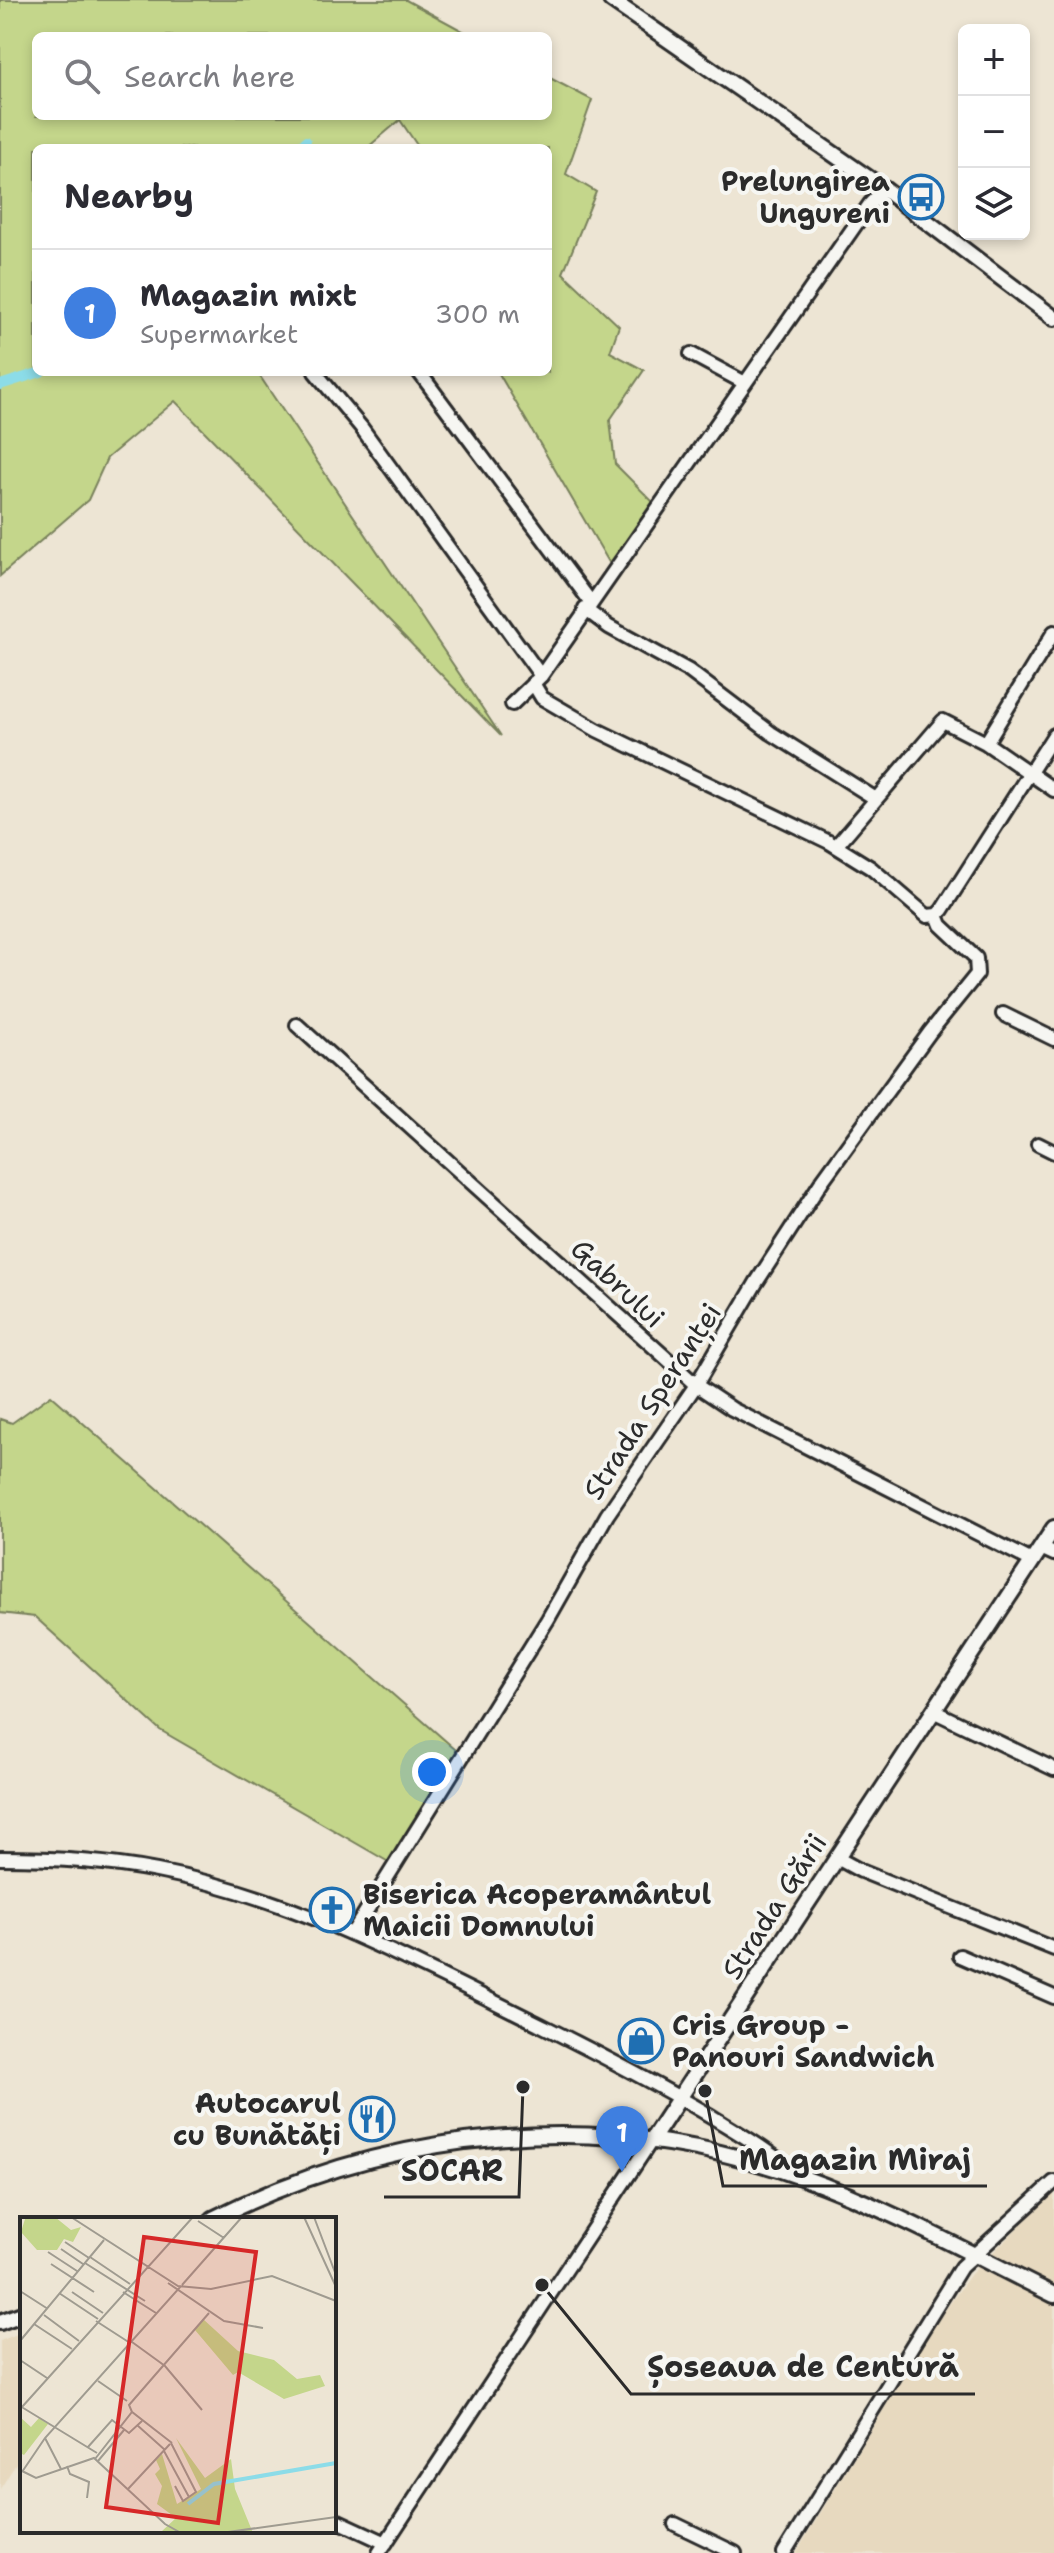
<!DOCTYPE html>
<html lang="en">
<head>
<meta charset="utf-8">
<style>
	:root { --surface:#fff; --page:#f2f2f3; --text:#2b2b33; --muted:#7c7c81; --line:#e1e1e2; --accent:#1f6fb2 }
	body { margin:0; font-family:"Shantell Sans",sans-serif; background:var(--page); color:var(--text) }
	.controls { position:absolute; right:24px; top:24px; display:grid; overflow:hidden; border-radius:12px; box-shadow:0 4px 12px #0003 }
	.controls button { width:72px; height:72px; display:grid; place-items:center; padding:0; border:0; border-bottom:2px solid var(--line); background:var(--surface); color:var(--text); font:40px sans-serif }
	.you { position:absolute; left:432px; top:1772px; width:28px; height:28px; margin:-20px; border:6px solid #fff; border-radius:50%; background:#1a73e8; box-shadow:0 0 0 12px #1a73e833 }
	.badge { display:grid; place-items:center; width:52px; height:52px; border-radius:50%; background:var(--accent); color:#fff; font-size:26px; font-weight:700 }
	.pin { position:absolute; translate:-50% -66px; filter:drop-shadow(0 2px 4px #0008) }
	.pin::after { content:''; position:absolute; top:42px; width:28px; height:24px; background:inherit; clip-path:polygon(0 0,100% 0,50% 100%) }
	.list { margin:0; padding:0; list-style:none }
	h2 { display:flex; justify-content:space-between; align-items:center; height:104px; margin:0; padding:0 32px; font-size:34px }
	h2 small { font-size:26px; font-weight:400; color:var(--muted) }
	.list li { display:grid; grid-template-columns:52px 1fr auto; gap:24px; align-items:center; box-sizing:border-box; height:128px; padding:0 32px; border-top:2px solid var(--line) }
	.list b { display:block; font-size:30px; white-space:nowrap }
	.list p { margin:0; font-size:26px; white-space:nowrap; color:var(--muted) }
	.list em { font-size:26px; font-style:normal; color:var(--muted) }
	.icon { flex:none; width:44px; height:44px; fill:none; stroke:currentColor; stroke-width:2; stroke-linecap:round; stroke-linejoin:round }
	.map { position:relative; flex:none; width:1054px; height:2553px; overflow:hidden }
	.search { position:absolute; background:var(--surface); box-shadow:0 4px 12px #0003; left:32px; top:32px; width:520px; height:88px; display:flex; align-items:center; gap:20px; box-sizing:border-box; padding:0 28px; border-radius:12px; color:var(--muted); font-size:30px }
	.panel { position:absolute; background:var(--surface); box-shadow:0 4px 12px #0003; left:32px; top:144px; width:520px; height:232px; border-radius:12px }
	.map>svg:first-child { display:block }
	.built { fill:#e7d9bf }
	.green { fill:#c4d68b; stroke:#78805b; stroke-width:2 }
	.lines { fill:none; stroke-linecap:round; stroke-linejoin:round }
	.canal { stroke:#8cdce8; stroke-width:10 }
	.minor-casing { stroke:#2b2b2b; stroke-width:18 }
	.major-casing { stroke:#2b2b2b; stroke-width:20 }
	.minor { stroke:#f6f6f2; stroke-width:12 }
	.major { stroke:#f6f6f2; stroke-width:14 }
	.labels { text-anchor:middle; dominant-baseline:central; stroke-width:8; stroke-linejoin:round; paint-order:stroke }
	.poi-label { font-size:28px; font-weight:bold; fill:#2b2b2b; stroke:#f6f6f2; text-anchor:end }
	.street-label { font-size:28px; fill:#2b2b2b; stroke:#f6f6f2 }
	.inset-river { fill:none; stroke:#8cdce8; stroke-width:4 }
	.inset-road { fill:none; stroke:#9f9b90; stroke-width:2 }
	.view { fill:#d62828; fill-opacity:0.15; stroke:#d62828; stroke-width:4 }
	.inset-edge { fill:none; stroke:#2b2b2b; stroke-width:4 }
	.leader { fill:none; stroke:#2b2b2b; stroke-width:3 }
	.callout-dot { fill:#2b2b2b; stroke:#f6f6f2; stroke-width:3 }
	.callout-label { font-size:30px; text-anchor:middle; font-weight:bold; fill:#2b2b2b; stroke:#f6f6f2; stroke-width:8; stroke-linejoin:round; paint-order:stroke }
</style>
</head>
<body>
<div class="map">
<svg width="1054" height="2553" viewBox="0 0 1054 2553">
	<rect width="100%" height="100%" fill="#ede5d4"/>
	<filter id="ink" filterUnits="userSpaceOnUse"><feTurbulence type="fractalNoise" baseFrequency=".0125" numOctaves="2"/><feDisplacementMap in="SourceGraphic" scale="16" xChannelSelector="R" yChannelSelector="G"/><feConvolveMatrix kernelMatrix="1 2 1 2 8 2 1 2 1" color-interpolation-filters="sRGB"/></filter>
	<g filter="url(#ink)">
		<path class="built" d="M1054 2192V2553H796L939 2319 971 2274Z
			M22 2332V2454L0 2489V2341Z"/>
		<path class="green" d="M0 0H406L472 36H36V116H548V77L592 100 566 174 596 192 563 273 619 326 610 352 644 370 610 420 615 464 655 504 610 564 498 372H548V148H419L400 120 367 148H36V372H257L501 736 175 401 107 458 88 500 0 576Z
			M51 1395 464 1757 399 1868 160 1730 35 1617 0 1613V1419L12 1423Z"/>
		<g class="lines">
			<path class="canal" d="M299 148 306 141
				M0 385 41 372"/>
			<g class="minor-casing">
				<path id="minor" d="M691 354 745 383
					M315 372 361 427 541 676
					M419 372 590 601
					M585 609 609 627 689 671 771 733 876 799
					M533 683 542 698 597 730 829 842 871 868 927 916 937 915 942 910 1054 735
					M512 704 541 676 870 204 884 189
					M986 743 1054 632
					M836 846 943 721 986 743 1054 790
					M1003 1014 1054 1039
					M297 1025 696 1385 732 1409 1032 1561
					M1038 1144 1054 1152
					M1041 1548 1054 1554
					M933 1711 1054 1769
					M0 1858C52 1858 106 1861 157 1871 295 1897 421 1966 545 2027 601 2055 657 2084 711 2116 740 2134 770 2151 796 2174
					M837 1858 861 1871 1054 1949
					M352 1934 548 1619 607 1515 696 1385 756 1283 822 1181 930 1032 977 974 976 958 941 925 937 915
					M960 1956 1054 1997
					M334 2519 386 2543
					M675 2524 735 2553
					M379 2553 651 2141
					M784 2553 961 2267 1054 2182"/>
			</g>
			<g class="major-casing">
				<path id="major" d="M611 0 884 189 1054 318
					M651 2141 1054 1528
					M213 2219C394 2127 609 2107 801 2177 888 2208 971 2254 1054 2295
					M0 2322 22 2314"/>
			</g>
			<use href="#minor" class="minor"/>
			<use href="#major" class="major"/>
		</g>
	</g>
	<defs>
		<g id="bus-ring" transform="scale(2.3)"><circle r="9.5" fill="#f6f6f2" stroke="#1f6fb2" stroke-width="1.5"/><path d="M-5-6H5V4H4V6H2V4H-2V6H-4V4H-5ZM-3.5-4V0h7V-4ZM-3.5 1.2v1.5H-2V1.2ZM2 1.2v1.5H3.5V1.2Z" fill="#1f6fb2"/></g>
		<g id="church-ring" transform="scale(2.3)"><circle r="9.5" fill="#f6f6f2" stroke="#1f6fb2" stroke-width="1.5"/><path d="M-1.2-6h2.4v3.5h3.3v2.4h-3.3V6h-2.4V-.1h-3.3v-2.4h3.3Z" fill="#1f6fb2"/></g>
		<g id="shop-ring" transform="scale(2.3)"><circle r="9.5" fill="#f6f6f2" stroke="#1f6fb2" stroke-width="1.5"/><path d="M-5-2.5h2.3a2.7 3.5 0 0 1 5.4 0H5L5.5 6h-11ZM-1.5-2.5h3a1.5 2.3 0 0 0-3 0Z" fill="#1f6fb2"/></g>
		<g id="restaurant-ring" transform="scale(2.3)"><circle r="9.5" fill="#f6f6f2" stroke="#1f6fb2" stroke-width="1.5"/><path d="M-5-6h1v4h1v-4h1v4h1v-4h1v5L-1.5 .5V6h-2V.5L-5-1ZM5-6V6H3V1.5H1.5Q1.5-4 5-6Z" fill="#1f6fb2"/></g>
	</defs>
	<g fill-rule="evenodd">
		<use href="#bus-ring" x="921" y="197"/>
		<use href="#church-ring" x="332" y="1910"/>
		<use href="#shop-ring" x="641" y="2041"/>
		<use href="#restaurant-ring" x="372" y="2119"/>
	</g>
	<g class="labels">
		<g class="poi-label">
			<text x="890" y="181">Prelungirea<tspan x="890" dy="32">Ungureni</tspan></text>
			<text x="363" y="1894" text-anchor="start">Biserica Acoperamântul<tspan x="363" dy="32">Maicii Domnului</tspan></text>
			<text x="672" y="2025" text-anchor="start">Cris Group -<tspan x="672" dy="32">Panouri Sandwich</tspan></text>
			<text x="341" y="2103">Autocarul<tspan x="341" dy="32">cu Bunătăți</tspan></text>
		</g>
		<g class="street-label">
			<text transform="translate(618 1283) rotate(43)">Gabrului</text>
			<text transform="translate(652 1401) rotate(-57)">Strada Speranței</text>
			<text transform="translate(774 1906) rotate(-57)">Strada Gării</text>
		</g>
	</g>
	<g transform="translate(20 2217)">
		<rect width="316" height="316" fill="#ede5d4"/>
		<path d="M183 102 218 134 254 143 277 162 300 158 305 169 264 182 218 155 213 158 175 113ZM156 221 185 261 211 242 215 272 233 316 142 314 156 301 137 287 142 269 135 257 140 252 136 243 142 237 157 287 181 272Z" fill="#c4d68b"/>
		<path d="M1 0H35L51 13 61 10 53 25 44 22 37 33H17L1 15 5 2Z" fill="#c4d68b"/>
		<path d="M0 200 11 210 19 201 28 207 4 238 0 236Z" fill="#c4d68b"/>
		<path class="inset-river" d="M168 287 194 267 316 246"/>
		<path class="inset-road" d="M51 0 158 69 191 72 252 59 316 84M284 0 316 70M294 0 316 58M178 4 204 21M45 25 69 41M41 32 63 47M28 35 57 54M70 40 110 67M65 46 125 84M31 47 74 75M148 66 204 104 243 111M162 68 222 0M0 74 28 92M52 75 83 96M103 75 136 96M39 76 78 102M24 98 59 124M76 104 110 126M14 107 52 132M0 124 84 23M112 125 145 149 182 193M0 143 27 161M78 164 107 184M0 189 77 236M2 190 173 0M112 195 109 188 189 96M117 208 145 233M25 221 41 252M151 226 176 275 163 284 155 269M68 230 92 203 109 216 122 204M144 234 169 280M75 242 112 195 152 226M78 244 104 213M47 249 50 257 69 265 67 281M0 253 16 261 74 241 145 307 161 316M2 255 25 221 161 69M108 272 150 227M201 316 316 300"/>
		<path class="view" d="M124 20 236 35 198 306 86 290Z"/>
		<rect width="316" height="316" class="inset-edge"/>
	</g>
	<path class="leader" d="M705 2091L723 2186H987M523 2087L519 2197H384M542 2285L631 2394H975"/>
	<g class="callout-dot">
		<circle cx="705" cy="2091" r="8"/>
		<circle cx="523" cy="2087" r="8"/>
		<circle cx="542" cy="2285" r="8"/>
	</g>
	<g class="callout-label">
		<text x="855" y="2170">Magazin Miraj</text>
		<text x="452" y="2181">SOCAR</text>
		<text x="803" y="2377">Șoseaua de Centură</text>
	</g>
</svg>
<div class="controls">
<button>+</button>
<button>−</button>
<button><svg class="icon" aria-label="layers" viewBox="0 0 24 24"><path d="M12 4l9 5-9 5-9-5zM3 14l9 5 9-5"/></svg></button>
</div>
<div class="you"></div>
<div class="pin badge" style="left:622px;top:2172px;background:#3f7fe0">1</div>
<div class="search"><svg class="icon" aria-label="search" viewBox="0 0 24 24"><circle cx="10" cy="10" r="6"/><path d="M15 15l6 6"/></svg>Search here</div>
<section class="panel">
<h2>Nearby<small></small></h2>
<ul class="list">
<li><span class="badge" style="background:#3f7fe0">1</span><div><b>Magazin mixt</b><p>Supermarket</p></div><em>300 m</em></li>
</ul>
</section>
</div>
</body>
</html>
